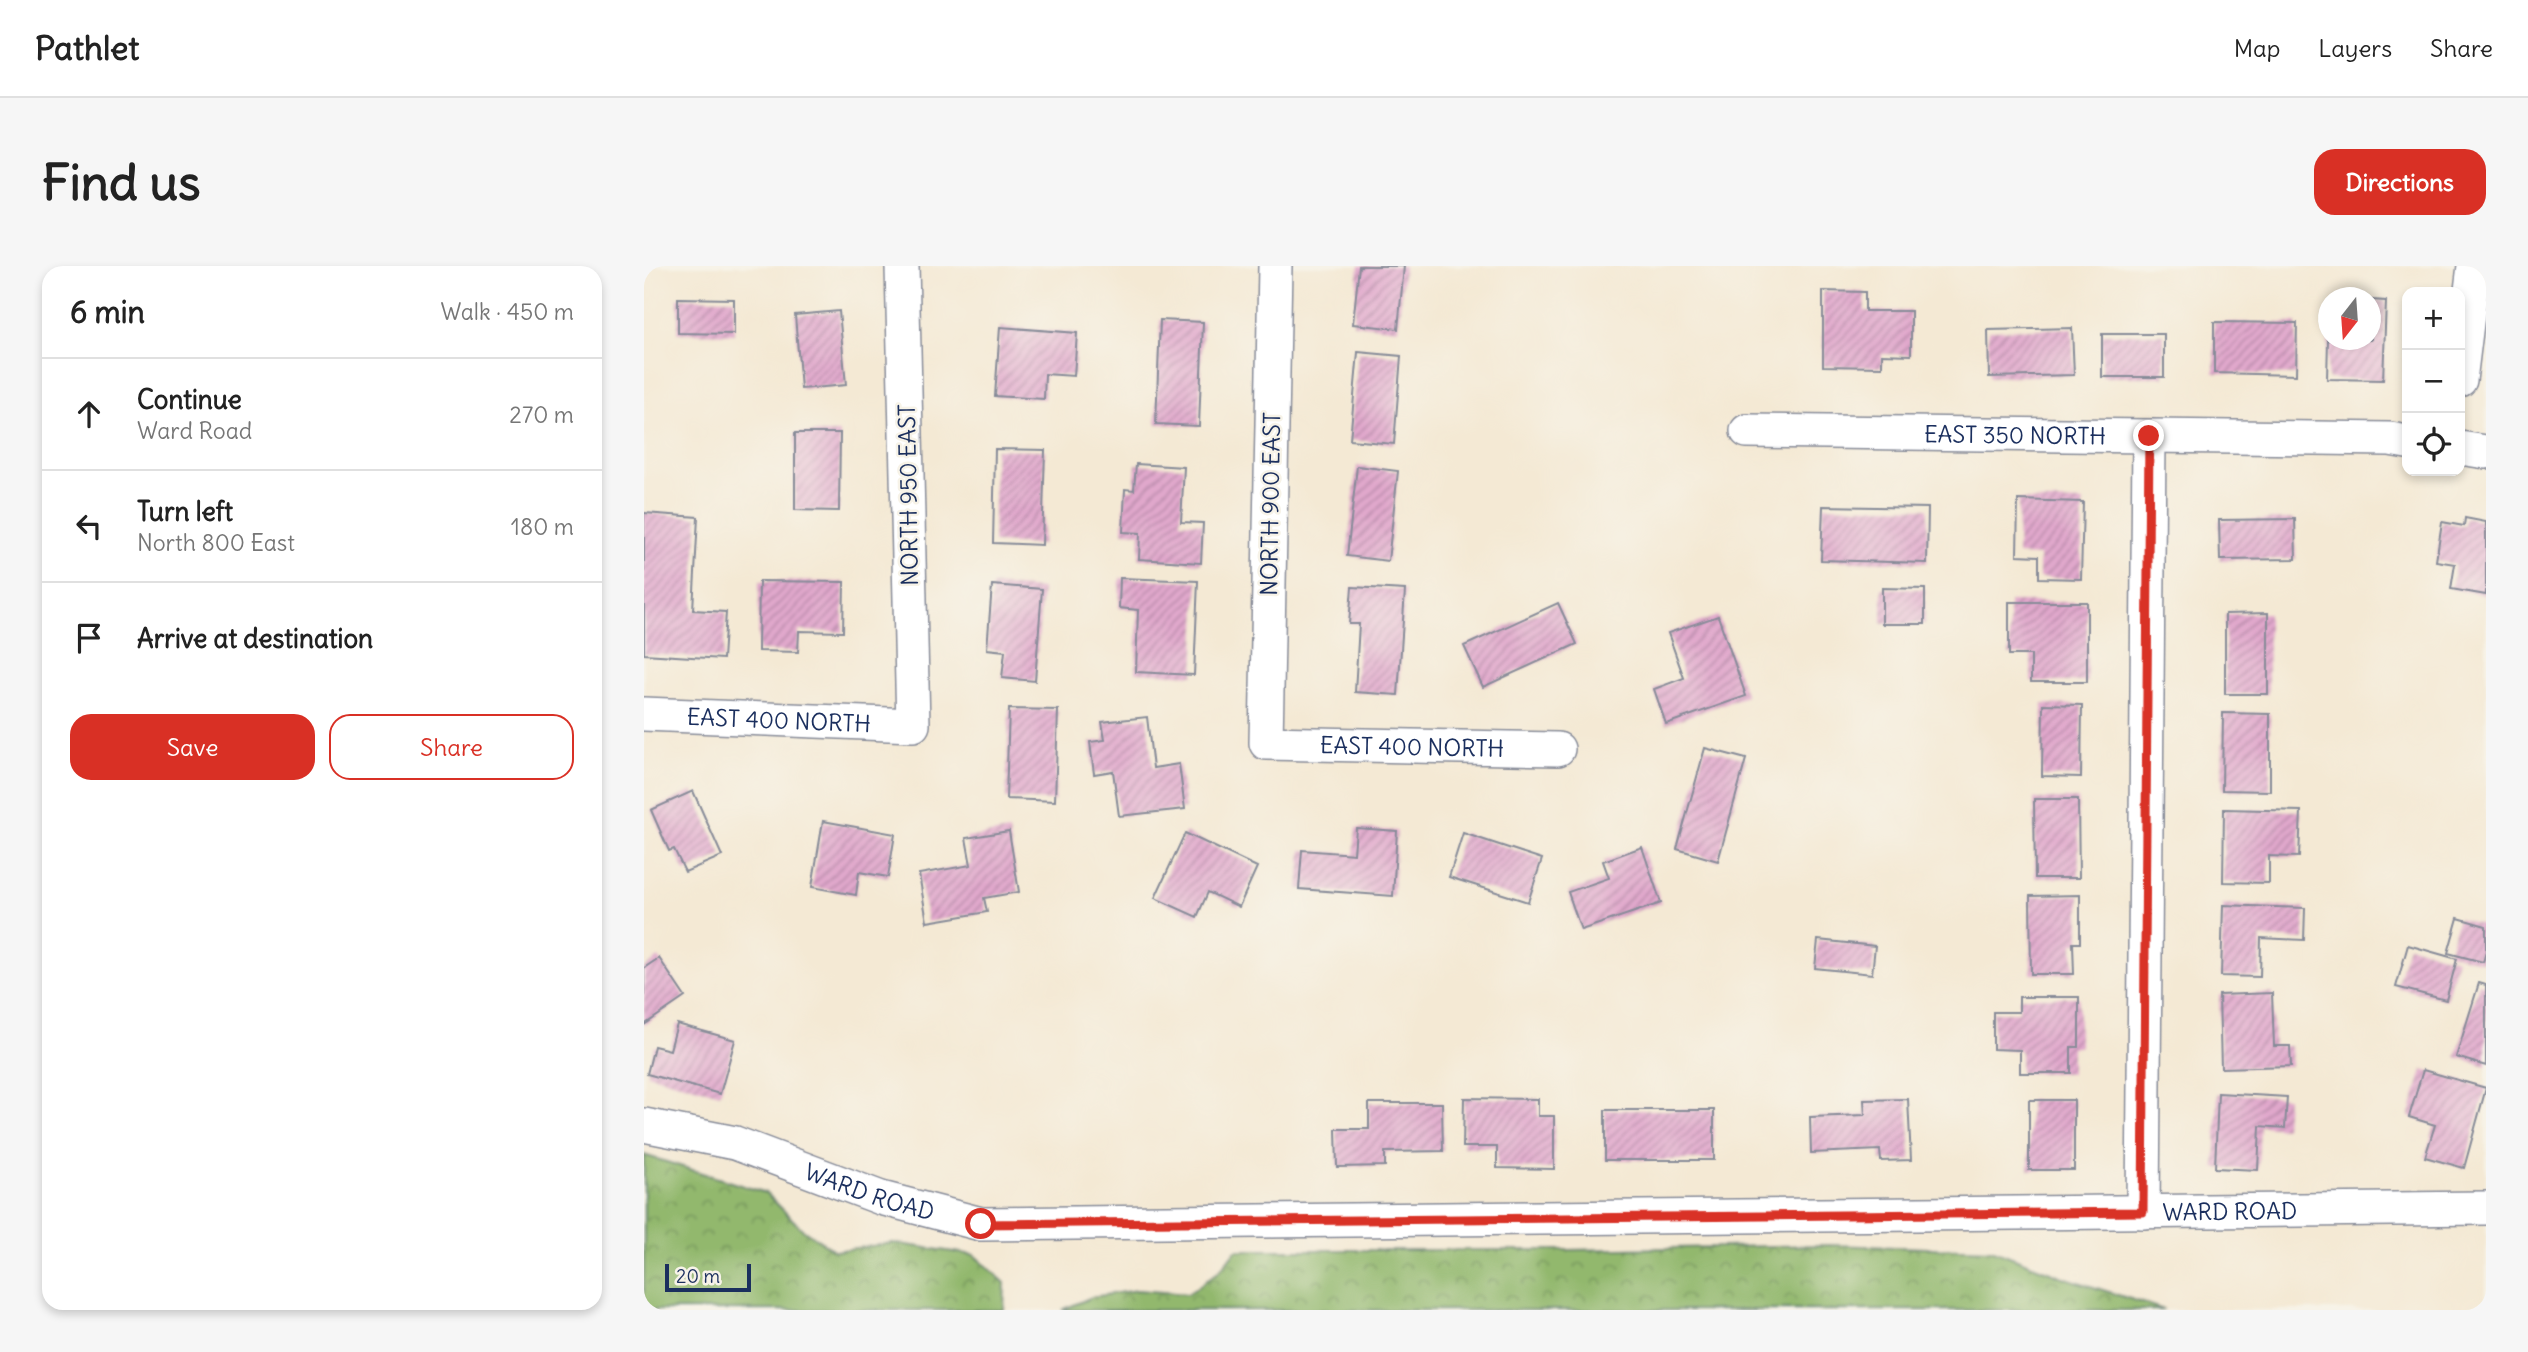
<!DOCTYPE html>
<html lang="en">
<head>
<meta charset="utf-8">
<style>
	:root { --surface:#fff; --page:#f6f6f6; --text:#222; --muted:#767676; --line:#e0e0e0; --accent:#d93025 }
	body { margin:0; font-family:Delius,sans-serif; background:var(--page); color:var(--text) }
	.controls { position:absolute; right:21px; top:21px; display:grid; overflow:hidden; border-radius:14px; box-shadow:0 4px 10px #0003 }
	.controls button { width:63px; height:63px; display:grid; place-items:center; padding:0; border:0; border-bottom:2px solid var(--line); background:var(--surface); color:var(--text); font:35px sans-serif }
	.compass { position:absolute; left:1674px; top:21px; width:63px; height:63px; border-radius:50%; background:var(--surface); box-shadow:0 4px 10px #0003; rotate:197deg }
	.scale { position:absolute; left:21px; bottom:18px; width:86px; box-sizing:border-box; padding-left:7px; border:4px solid #1b2f5e; border-top:0; font-size:19px; line-height:24px; white-space:nowrap; color:#1b2f5e; -webkit-text-stroke:5px #f7f3e8; paint-order:stroke }
	.stop { position:absolute; width:21px; height:21px; margin:-16px; border:5px solid #d93025; border-radius:50%; background:#fff }
	.stop.end { background:#d93025; border-color:#fff; box-shadow:0 2px 7px #0008 }
	.list { margin:0; padding:0; list-style:none }
	h2 { display:flex; justify-content:space-between; align-items:center; height:91px; margin:0; padding:0 28px; font-size:30px }
	h2 small { font-size:23px; font-weight:400; color:var(--muted) }
	.list li { display:grid; grid-template-columns:46px 1fr auto; gap:21px; align-items:center; box-sizing:border-box; height:112px; padding:0 28px; border-top:2px solid var(--line) }
	.list b { display:block; font-size:26px; white-space:nowrap }
	.list p { margin:0; font-size:23px; white-space:nowrap; color:var(--muted) }
	.list em { font-size:23px; font-style:normal; color:var(--muted) }
	.actions { display:flex; gap:14px; padding:21px 28px }
	.actions a { flex:1; padding:16px 0; border:2px solid var(--accent); border-radius:21px; text-align:center; font-size:24px; color:var(--accent) }
	.actions .main { background:var(--accent); color:#fff }
	.icon { flex:none; width:38px; height:38px; fill:none; stroke:currentColor; stroke-width:2; stroke-linecap:round; stroke-linejoin:round }
	.map { position:relative; flex:none; width:1842px; height:1044px; overflow:hidden; border-radius:21px }
	header { display:flex; align-items:center; gap:42px; box-sizing:border-box; height:98px; padding:0 35px; background:var(--surface); border-bottom:2px solid var(--line) }
	header strong { font-size:33px }
	nav { display:flex; gap:38px; margin-inline-start:auto; font-size:24px }
	.intro { display:flex; align-items:center; justify-content:space-between; box-sizing:border-box; height:168px; padding:0 42px }
	h1 { margin:0; font-size:49px }
	.button { padding:18px 32px; border-radius:21px; background:var(--accent); color:#fff; font-size:24px; font-weight:700 }
	main { display:flex; gap:42px; padding:0 42px }
	aside { flex:1; background:var(--surface); border-radius:21px; box-shadow:0 4px 10px #0003 }
	.map>svg:first-child { display:block }
	.forest { fill:url(#forest-crowns); stroke:#567466; stroke-width:2 }
	.building { fill:url(#building-hatch) }
	.lines { fill:none; stroke-linecap:round; stroke-linejoin:round }
	.street-casing { stroke:#888c99; stroke-width:36 }
	.street { stroke:#fff; stroke-width:33 }
	.route { stroke:#d93025; stroke-width:9 }
	.labels { text-anchor:middle; dominant-baseline:central; stroke-width:5; stroke-linejoin:round; paint-order:stroke }
	.street-label { font-size:23px; fill:#1b2f5e; stroke:#f7f3e8 }
</style>
</head>
<body>
<header>
<strong>Pathlet</strong>
<nav><a>Map</a><a>Layers</a><a>Share</a></nav>
</header>
<div class="intro"><h1>Find us</h1><a class="button">Directions</a></div>
<main>
<aside>
<h2>6 min<small>Walk · 450 m</small></h2>
<ul class="list">
<li><svg class="icon" aria-label="ahead" viewBox="0 0 24 24"><path d="M12 20V5M6 11l6-6 6 6"/></svg><div><b>Continue</b><p>Ward Road</p></div><em>270 m</em></li>
<li><svg class="icon" aria-label="left" viewBox="0 0 24 24"><path d="M17 20v-9H6M10 6l-5 5 5 5"/></svg><div><b>Turn left</b><p>North 800 East</p></div><em>180 m</em></li>
<li><svg class="icon" aria-label="arrive" viewBox="0 0 24 24"><path d="M6 21V4h12l-3 4 3 4H6"/></svg><div><b>Arrive at destination</b></div></li>
</ul>
<div class="actions"><a class="main">Save</a><a>Share</a></div>
</aside>
<div class="map">
<svg width="1842" height="1044" viewBox="0 0 1842 1044">
	<defs>
		<pattern id="forest-crowns" width="20" height="18" patternUnits="userSpaceOnUse" patternTransform="scale(1.75)"><rect width="20" height="18" fill="#92b86d"/><path d="M2 6a3 3 0 1 1 6 0M12 15a3 3 0 1 1 6 0" fill="none" stroke="#76965d"/></pattern>
		<pattern id="building-hatch" width="6" height="6" patternUnits="userSpaceOnUse" patternTransform="scale(1.75)"><rect width="6" height="6" fill="#e1a8cc"/><path d="M-1 1l2-2M0 6l6-6M5 7l2-2" fill="none" stroke="#b689a9"/></pattern>
	</defs>
	<rect width="100%" height="100%" fill="#f7f3e8"/>
	<filter id="ink" filterUnits="userSpaceOnUse"><feTurbulence type="fractalNoise" baseFrequency=".0143" numOctaves="2"/><feDisplacementMap in="SourceGraphic" scale="14" xChannelSelector="R" yChannelSelector="G"/><feConvolveMatrix kernelMatrix="1 2 1 2 8 2 1 2 1" color-interpolation-filters="sRGB"/></filter>
	<filter id="wash" filterUnits="userSpaceOnUse"><feTurbulence type="fractalNoise" baseFrequency=".00686" numOctaves="4" result="noise"/><feDisplacementMap in="SourceGraphic" scale="28" xChannelSelector="R" yChannelSelector="G"/><feGaussianBlur stdDeviation="1.57" result="paint"/><feColorMatrix in="noise" values="0 0 0 0 0 0 0 0 0 0 0 0 0 0 0 0 0 1.4 0 .05"/><feComposite in="paint" operator="in"/></filter>
	<g filter="url(#wash)">
		<rect width="100%" height="100%" fill="#f4e9d4"/>
		<path class="forest" d="M0 889 122 927 157 962 191 985 249 977 330 989 361 1017 360 1044H0Z
			M1185 979 1350 984 1419 1011 1520 1044H418L448 1031 493 1024 544 1028 576 1004 592 984H924Z"/>
		<g id="blocks">
			<path class="building" d="M715 0H760L754 63 709 58Z
				M1179 25 1221 26V45H1267V89L1238 88V101L1179 100Z
				M34 32 90 33V68L34 67Z
				M1727 34 1742 35 1739 114 1683 113 1684 74H1727Z
				M195 45 202 119 157 123 151 49Z
				M516 54 559 56 555 160 512 158Z
				M1570 56 1653 57 1652 109 1570 107Z
				M356 61 433 67 430 110 401 108 400 133 351 130Z
				M1428 62 1430 109 1345 111 1344 64Z
				M1458 68H1520V111H1458Z
				M714 86 757 90 750 178 706 174Z
				M151 167H196L195 245 151 244Z
				M351 183 401 184 398 279 349 277Z
				M492 198 540 201 537 256 559 257 557 297 495 293 496 267 479 266 481 223 490 224Z
				M713 200 754 205 744 295 703 290Z
				M1374 234 1439 236 1437 313 1395 312V290L1373 289Z
				M1179 240 1284 242 1283 297 1177 294Z
				M0 247 54 251 49 344 82 346 79 393 0 388Z
				M1821 252 1842 256V329L1807 323 1811 298 1792 295 1798 256 1820 260Z
				M1651 253 1652 293 1576 294 1575 254Z
				M476 312 554 315 550 409 492 406 494 344 475 342Z
				M115 315 200 316 199 366 155 365 154 386 114 385Z
				M348 319 398 323 391 415 358 412 361 385 343 383Z
				M708 321 761 324 754 429 711 426 715 358H705Z
				M1238 322 1281 323V358H1238Z
				M1365 336H1443V416H1387V389H1365Z
				M914 337 933 378 839 421 820 380Z
				M1624 347V428H1581V348Z
				M1074 350 1102 430 1022 458 1010 423 1040 412 1024 367Z
				M1399 438 1438 439 1437 511 1398 510Z
				M365 443 414 444 411 535 362 533Z
				M1579 447 1626 448V525L1578 524Z
				M503 451 509 502 535 498 541 543 475 550 469 505 450 508 446 476 461 474 458 456Z
				M1061 482 1102 493 1074 595 1033 583Z
				M49 525 78 590 41 606 30 583 25 585 7 544Z
				M1390 533H1434L1435 612H1391Z
				M1580 543 1657 545 1655 591 1625 590V617L1579 616Z
				M179 555 251 568 244 611 215 606 212 629 168 621Z
				M712 562 753 565 749 630 655 623 658 584 710 588Z
				M365 565 375 626 340 632 343 646 283 656 275 608 327 599 322 572Z
				M541 567 613 601 595 641 564 626 553 651 511 632Z
				M819 567 898 593 884 636 805 611Z
				M998 581 1017 637 937 664 924 626 965 612 959 595Z
				M1436 629V677H1429L1430 708H1387L1386 630Z
				M1579 639 1661 642 1660 674 1617 672 1616 711 1577 710Z
				M1814 652 1842 660V686L1839 696 1804 687Z
				M1174 674 1231 680 1228 708 1171 702Z
				M1764 679 1813 693 1802 734 1752 721Z
				M15 692 41 731 0 759V702Z
				M1835 717 1842 719V800L1812 791Z
				M1628 727 1630 780H1646L1647 800 1577 802 1575 729Z
				M1375 731H1435V781H1427V807H1376V784L1349 783V746H1375Z
				M33 758 91 774 76 828 3 808 10 780 26 784Z
				M1779 804 1842 822 1820 902 1781 891 1791 859 1765 851Z
				M1574 827 1643 831 1641 862 1616 860 1614 904 1571 902Z
				M820 832 894 833V850H910V903L853 902V881H819Z
				M1264 833 1267 894 1237 895 1236 884 1167 887 1166 851 1221 849 1220 834Z
				M1385 834H1430V904H1385Z
				M725 837H798L799 885 741 886V900L693 901 692 863H725Z
				M961 844H1070V894H961Z"/>
		</g>
	</g>
	<g filter="url(#ink)">
		<use href="#blocks" fill-opacity="0" stroke="#888c99" stroke-width="2"/>
		<g class="lines">
			<g class="street-casing">
				<g id="street">
					<path id="s1" d="M631 0 622 477 914 483"/>
					<path d="M1816 114 1830 0"/>
					<path id="s2" d="M1103 165 1746 173 1763 176"/>
					<path d="M1816 182 1842 186"/>
					<path id="s3" d="M0 448 269 459 258 0"/>
					<path id="s4" d="M0 859 91 877 237 932 337 958 1842 942"/>
					<path d="M1499 946 1505 170"/>
				</g>
			</g>
			<use href="#street" class="street"/>
		</g>
	</g>
	<g class="lines" filter="url(#ink)">
		<path class="route" d="M337 958 1499 946 1505 170"/>
	</g>
	<g class="labels">
		<g class="street-label">
			<text stroke="none"><textPath href="#s2" startOffset="268">EAST 350 NORTH</textPath></text>
			<text transform="translate(264 229) rotate(-91)">NORTH 950 EAST</text>
			<text transform="translate(626 238) rotate(-89)">NORTH 900 EAST</text>
			<text stroke="none"><textPath href="#s3" startOffset="135">EAST 400 NORTH</textPath></text>
			<text stroke="none"><textPath href="#s1" startOffset="623">EAST 400 NORTH</textPath></text>
			<text stroke="none"><textPath href="#s4" startOffset="236">WARD ROAD</textPath></text>
			<text stroke="none"><textPath href="#s4" startOffset="1601">WARD ROAD</textPath></text>
		</g>
	</g>
</svg>
<div class="controls">
<button>+</button>
<button>−</button>
<button><svg class="icon" aria-label="locate" viewBox="0 0 24 24"><circle cx="12" cy="12" r="6"/><path d="M12 2v4M12 18v4M2 12h4M18 12h4"/></svg></button>
</div>
<svg class="compass" viewBox="-18 -18 36 36"><path d="M0-13l5 13h-10z" fill="#e53935"/><path d="M0 13l5-13h-10z" fill="#767676"/></svg>
<div class="scale">20 m</div>
<div class="stop" style="left:337px;top:958px"></div>
<div class="stop end" style="left:1505px;top:170px"></div>
</div>
</main>
</body>
</html>
